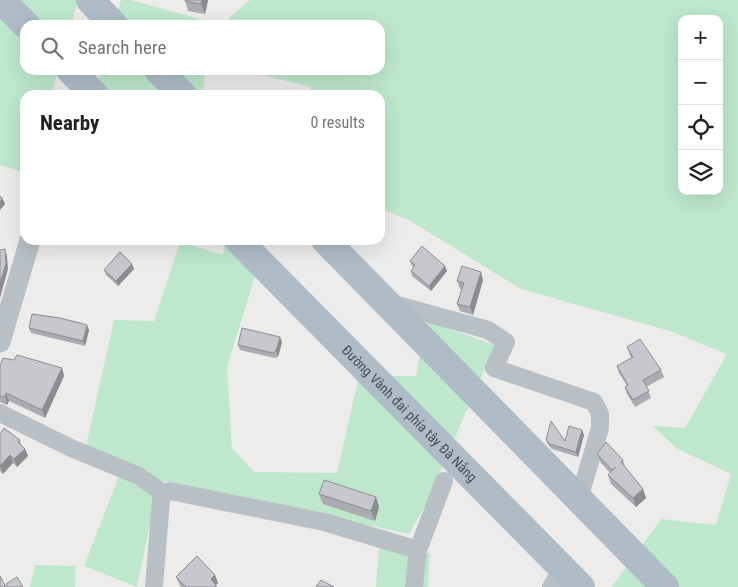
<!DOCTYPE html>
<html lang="en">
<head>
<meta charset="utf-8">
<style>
	:root { --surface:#fff; --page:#f2f2f2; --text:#222; --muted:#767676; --line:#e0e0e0 }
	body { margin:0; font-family:"Roboto Condensed",sans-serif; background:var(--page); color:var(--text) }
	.controls { position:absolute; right:15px; top:15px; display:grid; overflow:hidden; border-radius:10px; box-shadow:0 5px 20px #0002 }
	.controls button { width:45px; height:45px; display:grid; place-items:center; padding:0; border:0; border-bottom:1px solid var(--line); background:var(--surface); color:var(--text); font:25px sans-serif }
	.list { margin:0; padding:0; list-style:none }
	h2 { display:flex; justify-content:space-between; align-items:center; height:65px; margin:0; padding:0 20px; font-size:21px }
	h2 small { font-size:16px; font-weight:400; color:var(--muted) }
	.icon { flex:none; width:28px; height:28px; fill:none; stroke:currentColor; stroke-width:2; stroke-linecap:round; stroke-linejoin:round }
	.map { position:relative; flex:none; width:738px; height:587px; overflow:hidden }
	.search { position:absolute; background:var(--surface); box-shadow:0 5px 20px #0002; left:20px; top:20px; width:365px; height:55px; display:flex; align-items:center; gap:12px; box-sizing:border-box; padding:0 18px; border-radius:15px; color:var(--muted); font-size:19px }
	.panel { position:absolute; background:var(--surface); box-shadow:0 5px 20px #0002; left:20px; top:90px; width:365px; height:155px; border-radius:15px }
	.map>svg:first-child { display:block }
	.green { fill:#bde8cc; fill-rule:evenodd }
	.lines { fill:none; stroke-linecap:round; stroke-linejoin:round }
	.minor { stroke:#b8c0c6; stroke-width:18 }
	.tertiary { stroke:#b8c0c6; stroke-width:21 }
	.primary { stroke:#adbcc7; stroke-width:28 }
	.wall { fill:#aaacb1 }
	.shaded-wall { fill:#8b8c90 }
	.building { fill:#c6c8ce; stroke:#8b8c90 }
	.labels { text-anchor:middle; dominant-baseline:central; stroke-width:5; stroke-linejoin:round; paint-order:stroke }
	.street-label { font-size:14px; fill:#464f56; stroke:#fff }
</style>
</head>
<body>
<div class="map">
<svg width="738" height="587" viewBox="0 0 738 587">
	<rect width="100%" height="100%" fill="#eeebeb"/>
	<path class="green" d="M0 0H78L71 25H25V70H58L51 95H25V173L0 165Z
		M121 0H131L221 25 250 0H738V587H612L661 519 716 525 731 474 676 448 653 426 685 428 727 354 670 331 521 289 409 220 380 208V95H310L311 87 243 70H380V25H114ZM682 19H719V191H682Z
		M101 70H205L203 95H94Z
		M224 241 255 276 227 367 232 448 254 472 337 473 359 376H416L426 321 495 345 427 502 409 534 159 480 137 587 84 566 119 476 85 451 114 320 154 321 180 242 223 255Z
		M379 548 430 553 428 587H376Z
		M35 565 76 566 75 587H30Z"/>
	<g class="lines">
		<path class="minor" d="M390 303 488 330 506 342 494 368 594 402 600 414V428L579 499
			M0 413 71 448 139 476 164 494
			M154 587 161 500 164 494 170 491 324 522 418 550
			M414 587 418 550 444 481
			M551 587 563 568"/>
		<path class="tertiary" d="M0 342 30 240"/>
		<g class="primary">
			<path d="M1 0 26 25"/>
			<path d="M90 0 114 25"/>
			<path d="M70 70 95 95"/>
			<path d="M158 70 183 95"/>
			<path id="s1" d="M238 240 581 587"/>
			<path d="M325 240 665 587"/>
		</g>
	</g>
	<path class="wall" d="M185 0H208L205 14 188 11Z
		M410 261 447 271 431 291 412 276 411 271 414 267 412 266Z
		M132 264 134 269 118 286 106 275 104 270Z
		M483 280 473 315 460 311 457 304 462 290 460 289 457 281Z
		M29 328 89 330 85 346 31 333Z
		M282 342 278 357 275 358 240 350 238 345Z
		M627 347 661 370 664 377 646 387 651 398 635 407 627 394 625 387 627 386 619 373 617 366 631 358Z
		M14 360 62 368 64 376 45 418 9 401 7 405 0 402V366Z
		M582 430 584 435 578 457 552 449 548 445 546 440 565 441Z
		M0 434 20 440 21 445 25 449 28 456 17 467 13 463 3 474 0 471Z
		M597 454 623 460 625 467 643 489 646 498 636 507 611 484 608 475 610 473 601 463Z
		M319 494 376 497 379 507 375 521 323 504Z
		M215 575 218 583 216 585 217 587H181L179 584 176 577Z"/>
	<path class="shaded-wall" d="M202 0H208L205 14 201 4Z
		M3 199 5 204 0 210V202Z
		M5 249 7 256 8 269 0 298V284Z
		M132 264 134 269 118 286 116 281Z
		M445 266 447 271 431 291 429 286Z
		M481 272 483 280 473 315 470 307Z
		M87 325 89 330 85 346 83 341Z
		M280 337 282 342 278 357 276 351Z
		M62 368 64 376 45 418 42 410Z
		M6 393 9 401 7 405 5 397Z
		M582 430 584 435 578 457 576 452Z
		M25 449 28 456 17 467 14 459Z
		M10 455 13 463 3 474 0 466Z
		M643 489 646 498 636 507 633 498Z
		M376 497 379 507 375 521 371 511Z
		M215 575 218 583 214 587 211 579Z"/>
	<path class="building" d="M185 0H202L201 4 185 1Z
		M0 196 3 199 0 202Z
		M422 246 445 266 429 286 411 271 415 265 410 261Z
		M5 249 6 263 0 284V250Z
		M120 252 132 264 116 281 104 270Z
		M462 266 481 272 470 307 457 304 464 283 457 281Z
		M32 314 60 318 87 325 83 341 29 328Z
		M242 328 280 337 276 351 273 353 238 345Z
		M640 339 661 370 643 380 649 391 633 400 625 387 628 385 617 366 633 357 627 347Z
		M17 355 62 368 42 410 6 393 5 397 0 396V366L3 358 14 360Z
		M551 421 565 441 569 426 582 430 576 452 550 444 546 440Z
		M4 428 20 440 18 442 25 449 14 459 10 455 0 466V434Z
		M606 442 623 460 621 462 643 489 633 498 608 475 616 467 612 470 597 454Z
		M324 480 376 497 371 511 319 494Z
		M197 556 215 575 211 579 216 585 214 587H186L176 577Z
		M0 576 6 587H0Z
		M17 577 23 587H8L6 584Z
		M321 580 334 587H316Z"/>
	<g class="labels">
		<g class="street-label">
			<text stroke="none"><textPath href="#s1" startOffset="244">Đường Vành đai phía tây Đà Nẵng</textPath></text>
		</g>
	</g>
</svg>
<div class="controls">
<button>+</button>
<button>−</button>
<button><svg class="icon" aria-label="locate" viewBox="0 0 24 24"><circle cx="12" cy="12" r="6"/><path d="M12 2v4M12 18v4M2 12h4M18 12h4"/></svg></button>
<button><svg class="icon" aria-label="layers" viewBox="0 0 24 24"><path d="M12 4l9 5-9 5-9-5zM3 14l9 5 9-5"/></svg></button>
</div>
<div class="search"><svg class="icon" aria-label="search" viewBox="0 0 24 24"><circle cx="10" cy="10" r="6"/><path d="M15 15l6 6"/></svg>Search here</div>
<section class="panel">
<h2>Nearby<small>0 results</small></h2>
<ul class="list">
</ul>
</section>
</div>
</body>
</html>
